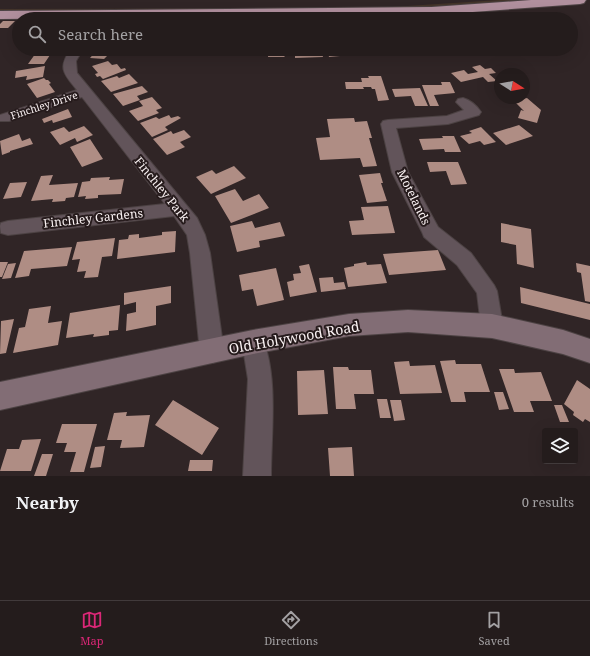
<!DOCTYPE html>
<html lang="en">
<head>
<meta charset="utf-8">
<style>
	:root { --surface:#241c1c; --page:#2c2525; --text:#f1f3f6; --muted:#a3a1a3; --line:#413a3b; --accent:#db2777 }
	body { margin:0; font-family:"Noto Serif",serif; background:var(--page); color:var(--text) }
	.controls { position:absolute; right:12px; bottom:12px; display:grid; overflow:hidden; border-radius:4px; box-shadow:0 4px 16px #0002 }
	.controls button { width:36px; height:36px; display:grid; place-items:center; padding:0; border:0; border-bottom:1px solid var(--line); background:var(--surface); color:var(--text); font:20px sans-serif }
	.compass { position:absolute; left:494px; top:68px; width:36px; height:36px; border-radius:50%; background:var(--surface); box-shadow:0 4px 16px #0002; rotate:101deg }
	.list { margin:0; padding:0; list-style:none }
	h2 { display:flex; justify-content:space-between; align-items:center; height:52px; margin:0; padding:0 16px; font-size:17px }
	h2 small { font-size:13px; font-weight:400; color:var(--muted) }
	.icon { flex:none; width:22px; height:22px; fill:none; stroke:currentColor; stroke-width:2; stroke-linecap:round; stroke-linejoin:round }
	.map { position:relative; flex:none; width:590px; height:476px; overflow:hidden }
	.search { position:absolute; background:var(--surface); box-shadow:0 4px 16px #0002; left:12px; right:12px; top:12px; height:44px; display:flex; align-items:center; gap:10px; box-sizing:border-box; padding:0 14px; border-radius:22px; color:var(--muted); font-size:15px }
	.sheet { height:124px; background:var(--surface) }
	nav { display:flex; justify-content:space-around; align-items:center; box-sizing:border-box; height:56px; border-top:1px solid var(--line); background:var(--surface); font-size:11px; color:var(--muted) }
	nav a { display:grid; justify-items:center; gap:2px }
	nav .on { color:var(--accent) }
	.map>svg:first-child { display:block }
	.green { fill:#433429 }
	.building { fill:#af8d84 }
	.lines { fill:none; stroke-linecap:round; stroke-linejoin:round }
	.street-casing { stroke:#4c4243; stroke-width:2 }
	.secondary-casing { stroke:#4c4243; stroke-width:2 }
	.highway-casing { stroke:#4c4243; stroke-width:2 }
	.street { fill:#62545a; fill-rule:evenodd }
	.secondary { fill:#826d75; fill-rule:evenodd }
	.highway { fill:#b1909e; fill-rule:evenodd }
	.labels { text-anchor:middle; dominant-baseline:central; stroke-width:4; stroke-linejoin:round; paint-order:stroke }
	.far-street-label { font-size:10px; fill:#f9f1f2; stroke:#261b1c }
	.street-label { font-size:12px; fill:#f9f1f2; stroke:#261b1c }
	.near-street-label { font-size:14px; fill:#f9f1f2; stroke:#261b1c }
</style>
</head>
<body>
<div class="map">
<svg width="590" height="476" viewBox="0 0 590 476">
	<rect width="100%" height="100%" fill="#302526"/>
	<path class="green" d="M499 0H556L439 9 0 12V9L376 8Z"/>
	<path class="building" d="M3 21H15L8 28H0V24Z
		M54 49 44 64H28L38 50Z
		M98 49H112L121 50 116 56H107L104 59 90 58Z
		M234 49H259V55H239V53H233Z
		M269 49H289V56H285L284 57H268Z
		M321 49 323 57 295 58V50Z
		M327 49H360L362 54 329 57Z
		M108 61 112 65 117 64 121 69 125 68 126 70 103 79 100 76 97 77 95 74 98 73 92 66Z
		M480 65 485 69 491 68 496 73 489 74 497 81 488 82 483 77 461 82 451 73 464 70 468 74 478 72 472 67Z
		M45 66 43 77 26 80 27 76 15 78 16 71Z
		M129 74 138 83 111 92 101 81 117 76 119 78Z
		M368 76H381L389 100 378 101 375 89H372L371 87H363L364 89H346L345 82H362L361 78H369Z
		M44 78 46 80H48L51 83 49 84 55 92 37 98 27 84Z
		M441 82H450L455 93 434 95 439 106H430L422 85H442Z
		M142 86 148 92 137 96 140 100 123 106 113 94Z
		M420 88 428 106H415L411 96 395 97 392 89Z
		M152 97 162 108 156 110 159 113 138 121 129 111 143 106 139 101Z
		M527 98 541 110 537 123 518 118 521 110 524 111 514 101Z
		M68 109 72 117 53 123 52 120 44 123 42 119Z
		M169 115 171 118 178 116 181 118 165 127 168 130 152 137 140 123 156 117 159 119Z
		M354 118 355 122 367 121 372 138H369L377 166 363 167 360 158 320 160 316 138 330 137 327 119Z
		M519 125 533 136 506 145 493 133Z
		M84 126 93 135 77 142 75 138 60 145 50 132 64 127 69 132Z
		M481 127 496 142 484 145 480 141 469 144 460 136 472 133 469 131Z
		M184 130 191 137 180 142 185 147 167 155 153 139 171 131 173 134Z
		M19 134 22 141 30 138 33 144 10 151V152L2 155 0 141Z
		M442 136H454L461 152H445L444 149 423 150 419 139 443 138Z
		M90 139 103 159 82 167 70 147Z
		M427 162H458L467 184 451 185 446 171 430 172Z
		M234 166 246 178 211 194 196 177 212 170 216 174Z
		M380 173 383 183H381L387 201 367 203 359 175Z
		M53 175 49 185 78 183 74 197 66 198 65 201 52 202 53 199 31 201 41 176Z
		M110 177 109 180 124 179 121 194 98 195V198L85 199 86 196 78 197 82 182 90 181 91 178Z
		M27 182 21 197 3 199 10 183Z
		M235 189 243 201 259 194 269 208 231 223 215 196Z
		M388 206 395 233 352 235 349 221 364 220 361 207Z
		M252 221 255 228 280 222 285 236 259 241 260 247 237 252 230 226Z
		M501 223 531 229 534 268 517 264 516 245 501 242Z
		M176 231 175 252 117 259 119 240 128 239 129 235 139 234V238L162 235V232Z
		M115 238 112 256 102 257 98 277 84 278 86 271 77 272 80 259 72 260 77 242Z
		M72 247 67 266 31 269 29 276 15 278 24 251Z
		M438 250 446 270 389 275 383 254Z
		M0 262H8L2 277H0Z
		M366 262 367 265 381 264 387 283 348 287 344 268 354 266V264Z
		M16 263 11 278 2 279 8 264Z
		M576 263 590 266V302L585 301 581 273 577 272Z
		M309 264 317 292 290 297 287 282 294 280 293 274 301 273 299 266Z
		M276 268 284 300 257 306 253 289 242 291 239 275Z
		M333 277 334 283 344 282 346 289 321 292 319 278Z
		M171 286V303L156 306V325L126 331 127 314 136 312V302L124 305V293Z
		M520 287 590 304V320L521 303Z
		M120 305 118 330 109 331V335L93 337 94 334 66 338 70 313Z
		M51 306 48 323 62 321 58 345 13 353 19 328 25 327 29 309Z
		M14 319 6 353 0 354 1 321Z
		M455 360 456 364H481L490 392H464L466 402H451L440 361Z
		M409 361 410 366 435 365 442 393 400 394 394 362Z
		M333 367H348L349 370H371L374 394H354L356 409H336Z
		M499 369H514L515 373 541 372 552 401H530L534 412H514Z
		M324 370 328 414 298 415 297 371Z
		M577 380 590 389V422L585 419 583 422 573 415 574 412 564 404Z
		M494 392H503L509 409 499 410Z
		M377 399H387L391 418H380Z
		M173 400 219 428 202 455 155 425Z
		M390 400H401L405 420 394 421Z
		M554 405H562L569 422H560Z
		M127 412 126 416 150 415 144 447 120 448 122 440H107L114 413Z
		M62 424H97L84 472H70L76 452H64L67 443H56Z
		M41 439 31 471H0L7 449H19L22 440Z
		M105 446 101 467 90 468 95 447Z
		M352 447 354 476H330L328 448Z
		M42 454H53L46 476H34Z
		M190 460H213L212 471H188Z"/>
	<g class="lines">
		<g class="street-casing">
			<path id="street" d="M71 49H83L76 61 77 73 197 218 205 235 210 253 224 352 220 360 212 363 204 360 200 352 190 253 187 235 174 216 8 235 1 233 0 226 1 223 8 221 165 204 82 97 9 121H0V115L77 90C64 74 57 68 71 49Z
				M463 98C470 100 477 106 481 112L479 115 448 124 396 128 408 172 438 227 471 253 494 285 497 291 503 326 500 333 492 336 484 333 481 326 477 293 457 265 424 237 422 232 392 172 381 124 383 121 388 120 447 116 464 110 456 102 458 99Z
				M253 332 261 335C279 374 271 433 271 476H243L248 379 242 342 245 335Z"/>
		</g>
		<g class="secondary-casing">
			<path id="secondary" d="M408 310 492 314 563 330 590 339V363L563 354 492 338 408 332 349 336 253 354 0 410V382L253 330 349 314Z"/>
		</g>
		<g class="highway-casing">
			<path id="highway" d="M531 0H586L584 3 580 4 432 15 0 19V11L432 7Z"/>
		</g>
		<use href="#street" class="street"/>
		<use href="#secondary" class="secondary"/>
		<use href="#highway" class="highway"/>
	</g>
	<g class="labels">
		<g class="far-street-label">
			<text transform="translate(44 105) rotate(-18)">Finchley Drive</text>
		</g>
		<g class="street-label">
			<text transform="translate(162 189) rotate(51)">Finchley Park</text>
			<text transform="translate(414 197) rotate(64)">Motelands</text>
			<text transform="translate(93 218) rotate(-6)">Finchley Gardens</text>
		</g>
		<g class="near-street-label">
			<text transform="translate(294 337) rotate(-10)">Old Holywood Road</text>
		</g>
	</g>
</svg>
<div class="controls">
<button><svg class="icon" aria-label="layers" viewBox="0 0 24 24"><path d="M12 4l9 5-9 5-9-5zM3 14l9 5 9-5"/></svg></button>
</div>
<svg class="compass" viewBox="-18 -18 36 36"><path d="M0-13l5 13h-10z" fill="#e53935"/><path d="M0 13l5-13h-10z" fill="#a3a1a3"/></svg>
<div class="search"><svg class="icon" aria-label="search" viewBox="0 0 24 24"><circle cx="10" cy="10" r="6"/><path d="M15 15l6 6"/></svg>Search here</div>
</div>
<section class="sheet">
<h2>Nearby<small>0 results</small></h2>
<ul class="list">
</ul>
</section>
<nav>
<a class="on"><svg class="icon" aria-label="map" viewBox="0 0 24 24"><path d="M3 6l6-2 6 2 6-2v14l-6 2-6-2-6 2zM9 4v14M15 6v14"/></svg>Map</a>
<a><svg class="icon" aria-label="directions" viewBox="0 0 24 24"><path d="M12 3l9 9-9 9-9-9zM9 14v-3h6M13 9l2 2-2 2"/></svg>Directions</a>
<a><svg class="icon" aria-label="saved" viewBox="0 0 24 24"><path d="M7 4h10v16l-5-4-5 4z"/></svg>Saved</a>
</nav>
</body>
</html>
